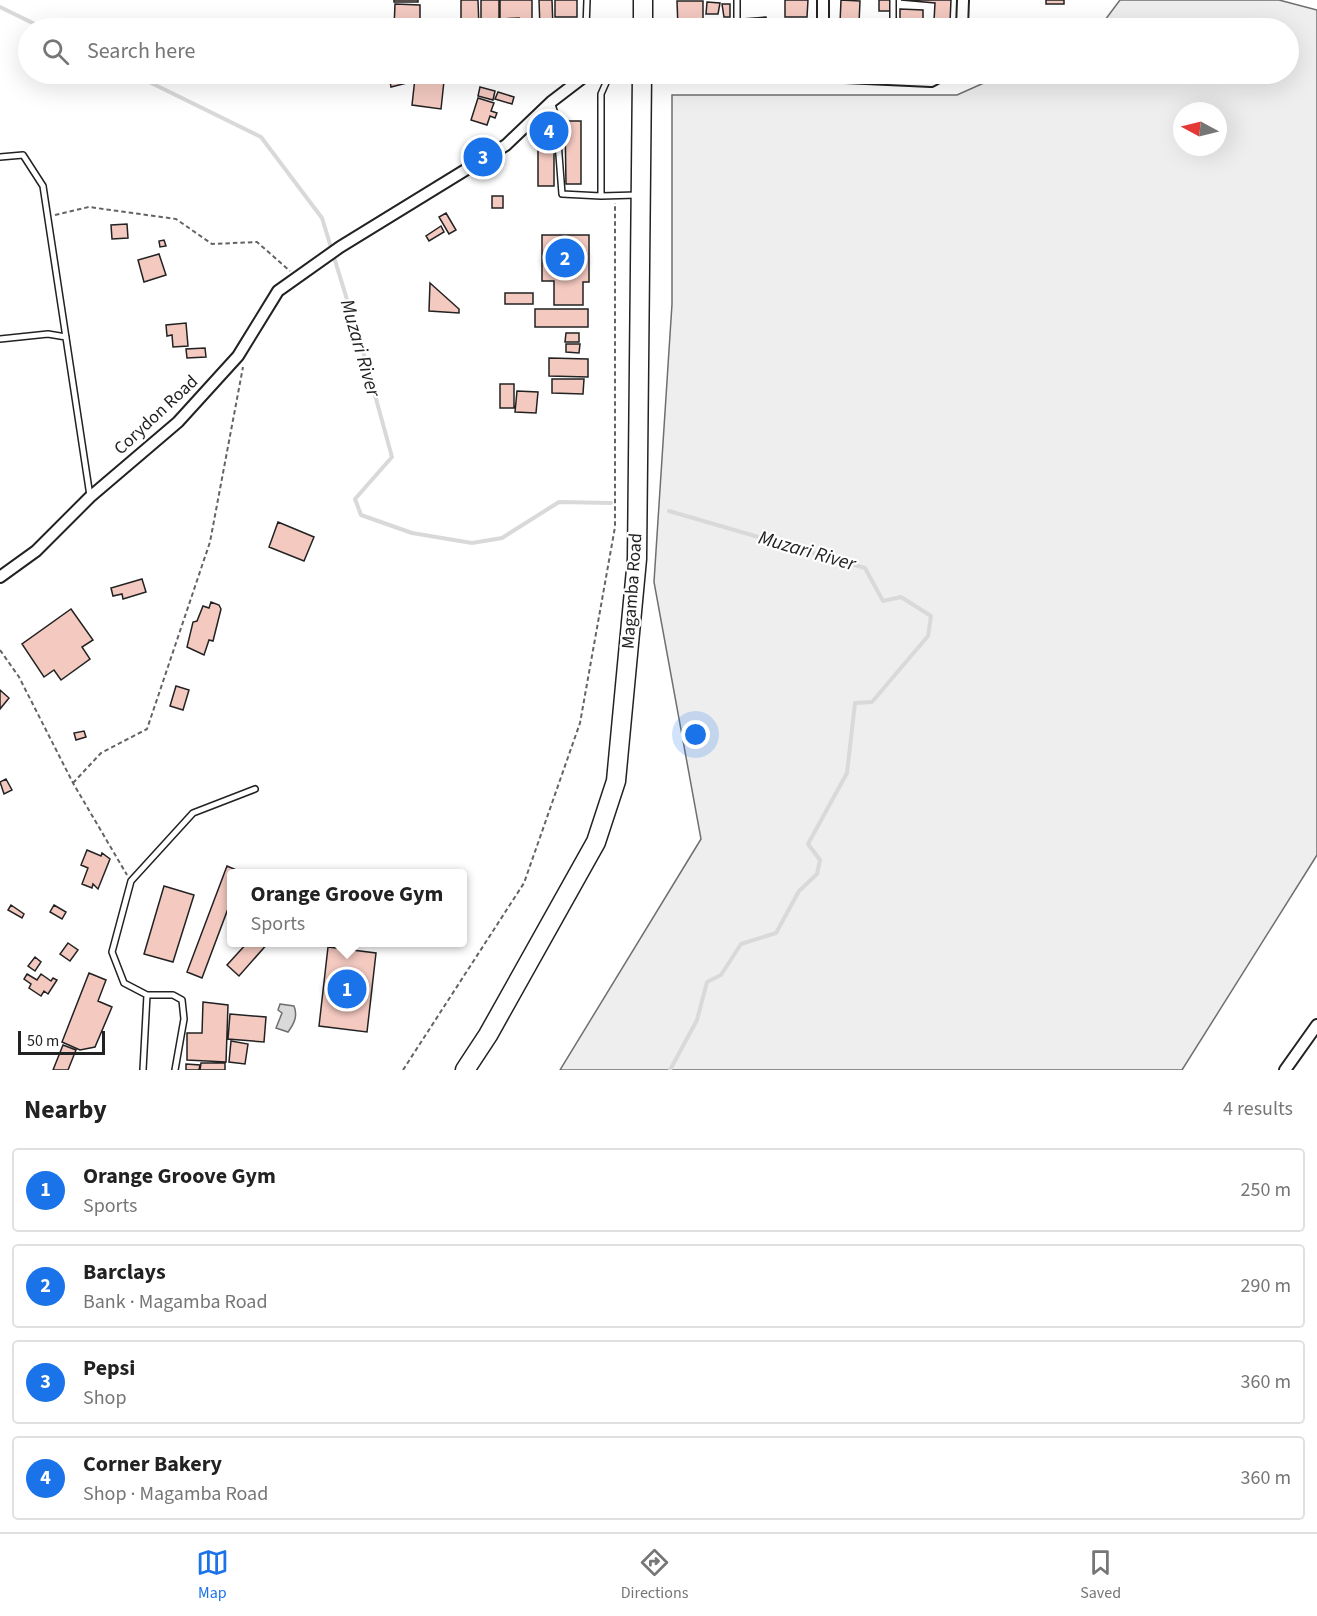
<!DOCTYPE html>
<html lang="en">
<head>
<meta charset="utf-8">
<style>
	:root { --surface:#fff; --page:#f6f6f6; --text:#222; --muted:#767676; --line:#e0e0e0; --accent:#1a73e8 }
	body { margin:0; font-family:"Source Sans 3",sans-serif; background:var(--page); color:var(--text) }
	.compass { position:absolute; left:1173px; top:102px; width:54px; height:54px; border-radius:50%; background:var(--surface); box-shadow:0 6px 24px #0002; rotate:277deg }
	.scale { position:absolute; left:18px; bottom:15px; width:87px; box-sizing:border-box; padding-left:6px; border:3px solid #222; border-top:0; font-size:16px; line-height:21px; white-space:nowrap; color:#222; -webkit-text-stroke:4px #fff; paint-order:stroke }
	.you { position:absolute; left:696px; top:735px; width:21px; height:21px; margin:-15px; border:4px solid #fff; border-radius:50%; background:#1a73e8; box-shadow:0 0 0 9px #1a73e833 }
	.badge { display:grid; place-items:center; width:39px; height:39px; border-radius:50%; background:var(--accent); color:#fff; font-size:20px; font-weight:700 }
	.pin { position:absolute; translate:-50% -50%; border:3px solid #fff; box-shadow:0 2px 6px #0006 }
	.popup { position:absolute; left:227px; top:869px; width:240px; height:78px; box-sizing:border-box; display:grid; place-content:center; border-radius:6px; background:var(--surface); filter:drop-shadow(0 2px 4px #0005); font-size:20px; white-space:nowrap; color:var(--muted) }
	.popup b { font-size:22px; color:var(--text) }
	.popup::after { content:''; position:absolute; left:50%; top:100%; margin-left:-12px; border:12px solid transparent; border-top-color:var(--surface) }
	.list { margin:0; padding:0; list-style:none }
	h2 { display:flex; justify-content:space-between; align-items:center; height:78px; margin:0; padding:0 24px; font-size:26px }
	h2 small { font-size:20px; font-weight:400; color:var(--muted) }
	.list li { display:grid; grid-template-columns:39px 1fr auto; gap:18px; align-items:center; box-sizing:border-box; height:84px; margin:0 12px 12px; padding:0 12px; border:2px solid var(--line); border-radius:6px }
	.list b { display:block; font-size:22px; white-space:nowrap }
	.list p { margin:0; font-size:20px; white-space:nowrap; color:var(--muted) }
	.list em { font-size:20px; font-style:normal; color:var(--muted) }
	.icon { flex:none; width:33px; height:33px; fill:none; stroke:currentColor; stroke-width:2; stroke-linecap:round; stroke-linejoin:round }
	.map { position:relative; flex:none; width:1317px; height:1070px; overflow:hidden }
	.search { position:absolute; background:var(--surface); box-shadow:0 6px 24px #0002; left:18px; right:18px; top:18px; height:66px; display:flex; align-items:center; gap:15px; box-sizing:border-box; padding:0 21px; border-radius:33px; color:var(--muted); font-size:22px }
	.sheet { height:462px; background:var(--surface) }
	nav { display:flex; justify-content:space-around; align-items:center; box-sizing:border-box; height:84px; border-top:2px solid var(--line); background:var(--surface); font-size:16px; color:var(--muted) }
	nav a { display:grid; justify-items:center; gap:3px }
	nav .on { color:var(--accent) }
	.map>svg:first-child { display:block }
	.green { fill:#eee; stroke:#6f6f6f; stroke-width:1.5; fill-rule:evenodd }
	.water { fill:#d9d9d9; stroke:#6f6f6f; stroke-width:1.5 }
	.lines { fill:none; stroke-linecap:round; stroke-linejoin:round }
	.stream { stroke:#d9d9d9; stroke-width:4 }
	.building { fill:#f3c9c0; stroke:#222; stroke-width:1.5 }
	.service-casing { stroke:#222; stroke-width:8 }
	.minor-casing { stroke:#222; stroke-width:14 }
	.trunk-casing { stroke:#222; stroke-width:21 }
	.path { stroke:#646464; stroke-width:2; stroke-dasharray:4.5 3; stroke-linecap:butt }
	.service { stroke:#fff; stroke-width:5 }
	.minor { stroke:#fff; stroke-width:10 }
	.trunk { stroke:#fff; stroke-width:18 }
	.labels { text-anchor:middle; dominant-baseline:central; stroke-width:4.5; stroke-linejoin:round; paint-order:stroke }
	.street-label { font-size:18px; fill:#222; stroke:#fff }
	.water-label { font-size:20px; font-style:italic; fill:#222; stroke:#fff }
</style>
</head>
<body>
<div class="map">
<svg width="1317" height="1070" viewBox="0 0 1317 1070">
	<rect width="100%" height="100%" fill="#fff"/>
	<path class="green" d="M1120 0H1279L1317 10V855L1182 1070H560L701 839 654 582 672 304V95H957L1004 74H1288V28H1099ZM1182 111H1218V147H1182Z"/>
	<path class="water" d="M280 1004 294 1006C298 1016 294 1024 288 1032L276 1028 282 1013 278 1010Z"/>
	<g class="lines">
		<path class="stream" d="M0 7 43 28
			M133 74 261 137 322 218 364 355 392 457 355 499 361 515 412 533 472 543 502 538 559 502 611 503
			M669 511 865 568 883 601 901 597 931 616 928 636 872 702 855 703 847 773 808 844 820 860 817 874 799 891 776 933 741 944 721 975 707 982 697 1020 670 1070"/>
	</g>
	<path class="building" d="M394 0H418V2H394Z
		M461 0H478L479 28H461Z
		M481 0H499V28H481Z
		M500 0H532V28H519V18L500 19Z
		M539 0H552L553 28H540Z
		M555 0H577V17H555Z
		M785 0H808L807 17H785Z
		M841 0 860 1 859 24 840 23Z
		M879 0H890L891 11H879Z
		M901 0H951L950 22 934 21 935 3Z
		M1046 0H1064V4H1046Z
		M677 1H703V28H678Z
		M707 2 720 3 718 14H706Z
		M395 4 420 5V28H394Z
		M722 4H730V17H724Z
		M900 9 923 10V24L900 23Z
		M766 17 767 24 743 27 742 19Z
		M785 19H809V28H784Z
		M870 22 891 23V28H870Z
		M923 26H943V28H898H923Z
		M466 74H477L476 78 465 76Z
		M494 75V82L489 83V76Z
		M406 77 407 83 391 87 390 81Z
		M415 78 444 81 441 109 412 105Z
		M480 87 495 91 493 100 478 96Z
		M498 92 514 97 512 104 495 99Z
		M478 98 494 103 491 111 497 113 495 118 490 116 487 125 471 120Z
		M565 121H581V184H566Z
		M542 125H552V137H542Z
		M538 139H554V186H538Z
		M492 196H503V208H492Z
		M446 213 456 230 449 234 439 217Z
		M127 224 128 238 112 239 111 225Z
		M441 226 444 232 429 241 426 236Z
		M542 235H589V282H583V305H554V281H542Z
		M164 240 166 246 160 247 159 241Z
		M159 254 166 275 144 282 138 260Z
		M430 283 459 309V313L429 311Z
		M505 293H533V304H505Z
		M535 309H588V327H535Z
		M186 323 188 346 173 347 172 335 167 336 166 325Z
		M566 333H579V342H565Z
		M566 344H580L579 353 566 352Z
		M205 348 206 357 187 358 186 349Z
		M549 358 588 359V377L549 376Z
		M552 379H584L583 394 552 393Z
		M500 384H514V408H500Z
		M517 391 538 392 536 413 515 412Z
		M278 522 314 537 304 561 269 547Z
		M142 579 146 592 123 599 122 594 113 596 111 588Z
		M211 602 219 605 221 609 213 641 209 640 204 655 187 647 193 622 197 621 203 606 209 608Z
		M71 609 93 640 82 647 90 659 61 680 54 670 44 677 22 644Z
		M176 686 189 690 183 710 170 706Z
		M0 690 9 698 0 709Z
		M84 731 86 737 76 740 74 733Z
		M6 779 12 790 4 794 0 782Z
		M87 850 101 856 102 853 110 859 98 889 93 884 92 888 82 884 88 868 81 865Z
		M227 866 241 872 232 874V898L202 978 187 972Z
		M164 886 194 895 173 962 144 954Z
		M11 905 24 914 22 918 8 910Z
		M54 905 66 912 62 919 50 912Z
		M248 942H269L239 976 227 965Z
		M68 943 78 950 70 961 60 954Z
		M328 947 376 953 367 1032 319 1026Z
		M35 957 41 962 35 971 28 966Z
		M89 973 106 980 98 1001 112 1007 95 1047 80 1050 62 1042Z
		M27 974 37 980 41 974 51 981 53 978 57 980 48 994 44 991 41 996 29 988 31 984 24 979Z
		M203 1002 228 1005 226 1062 187 1060V1033H202Z
		M230 1014 266 1017 264 1042 228 1039Z
		M231 1041 248 1044 245 1064 229 1062Z
		M63 1045 76 1050 68 1070H53Z
		M201 1063H225V1070H200Z
		M186 1064 200 1065 199 1070H186Z"/>
	<g class="lines">
		<g class="service-casing">
			<path id="service" d="M586 28 587 0
				M737 28V0
				M893 28V0
				M609 76 601 94V196L637 195
				M551 102 556 116 562 194 601 196
				M0 157 23 155 43 186 90 496
				M0 339 48 334 66 337
				M143 1070 147 995
				M175 1070 184 1019 182 1000 173 995H147L124 983 112 952 131 881 193 813 255 789"/>
		</g>
		<g class="minor-casing">
			<path id="minor" d="M823 28V0
				M962 28 963 0
				M0 577 36 551 90 497 178 422 238 356 278 291 340 247 506 145 551 102 585 76 642 74 823 76 931 81 944 74
				M1285 1070 1317 1025"/>
		</g>
		<g class="trunk-casing">
			<path id="trunk" d="M643 28V0
				M465 1070 488 1035 596 842 616 781 637 559 642 74"/>
		</g>
		<path class="path" d="M55 215 89 207 176 219 212 244 257 242 290 271
			M0 650 19 677 73 783 127 875
			M73 783 101 753 147 729 210 542 243 367
			M403 1070 524 883 580 723 615 527V203"/>
		<use href="#service" class="service"/>
		<use href="#minor" class="minor"/>
		<use href="#trunk" class="trunk"/>
	</g>
	<g class="labels">
		<g class="street-label">
			<text transform="translate(156 415) rotate(-43)">Corydon Road</text>
			<text transform="translate(632 591) rotate(-86)">Magamba Road</text>
		</g>
		<g class="water-label">
			<text transform="translate(360 348) rotate(74)">Muzari River</text>
			<text transform="translate(807 551) rotate(16)">Muzari River</text>
		</g>
	</g>
</svg>
<svg class="compass" viewBox="-18 -18 36 36"><path d="M0-13l5 13h-10z" fill="#e53935"/><path d="M0 13l5-13h-10z" fill="#767676"/></svg>
<div class="scale">50 m</div>
<div class="you"></div>
<div class="pin badge" style="left:347px;top:989px">1</div>
<div class="popup"><b>Orange Groove Gym</b>Sports</div>
<div class="pin badge" style="left:565px;top:258px">2</div>
<div class="pin badge" style="left:483px;top:157px">3</div>
<div class="pin badge" style="left:549px;top:131px">4</div>
<div class="search"><svg class="icon" aria-label="search" viewBox="0 0 24 24"><circle cx="10" cy="10" r="6"/><path d="M15 15l6 6"/></svg>Search here</div>
</div>
<section class="sheet">
<h2>Nearby<small>4 results</small></h2>
<ul class="list">
<li><span class="badge">1</span><div><b>Orange Groove Gym</b><p>Sports</p></div><em>250 m</em></li>
<li><span class="badge">2</span><div><b>Barclays</b><p>Bank · Magamba Road</p></div><em>290 m</em></li>
<li><span class="badge">3</span><div><b>Pepsi</b><p>Shop</p></div><em>360 m</em></li>
<li><span class="badge">4</span><div><b>Corner Bakery</b><p>Shop · Magamba Road</p></div><em>360 m</em></li>
</ul>
</section>
<nav>
<a class="on"><svg class="icon" aria-label="map" viewBox="0 0 24 24"><path d="M3 6l6-2 6 2 6-2v14l-6 2-6-2-6 2zM9 4v14M15 6v14"/></svg>Map</a>
<a><svg class="icon" aria-label="directions" viewBox="0 0 24 24"><path d="M12 3l9 9-9 9-9-9zM9 14v-3h6M13 9l2 2-2 2"/></svg>Directions</a>
<a><svg class="icon" aria-label="saved" viewBox="0 0 24 24"><path d="M7 4h10v16l-5-4-5 4z"/></svg>Saved</a>
</nav>
</body>
</html>
